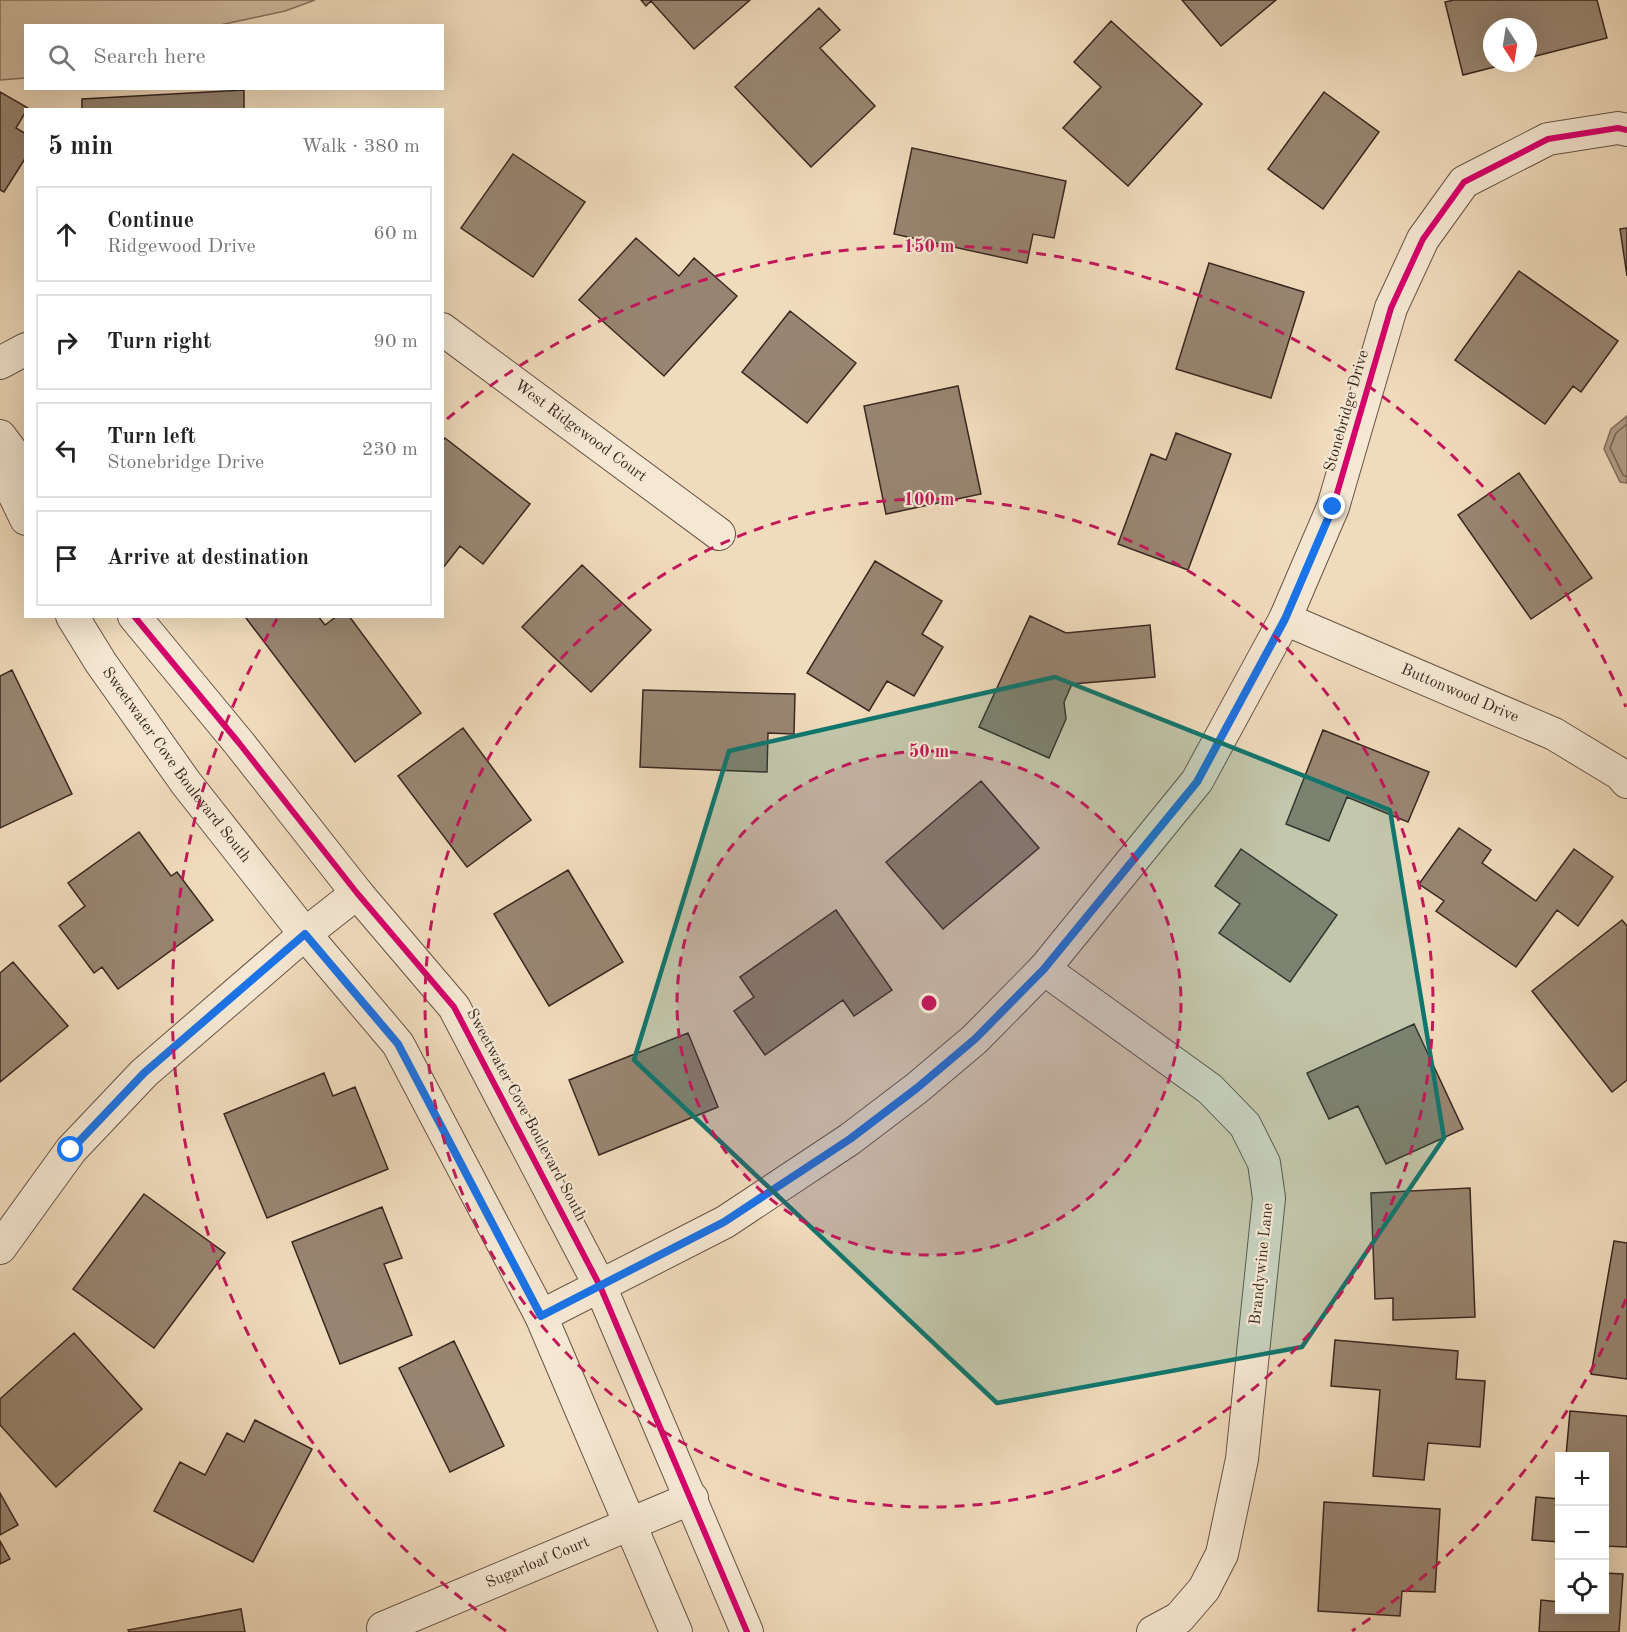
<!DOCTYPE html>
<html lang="en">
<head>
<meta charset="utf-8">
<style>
	:root { --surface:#fff; --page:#f6f6f6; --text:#222; --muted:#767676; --line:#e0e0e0 }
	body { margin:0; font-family:"Old Standard TT",serif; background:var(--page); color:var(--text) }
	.controls { position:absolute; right:18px; bottom:18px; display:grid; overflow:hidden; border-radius:0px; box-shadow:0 6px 24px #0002 }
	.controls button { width:54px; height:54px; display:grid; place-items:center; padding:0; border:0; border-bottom:2px solid var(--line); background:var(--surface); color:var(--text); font:30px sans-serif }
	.compass { position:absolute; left:1483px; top:18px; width:54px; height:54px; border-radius:50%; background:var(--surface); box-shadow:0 6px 24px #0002; rotate:168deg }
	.stop { position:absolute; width:18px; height:18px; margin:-14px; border:4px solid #1a73e8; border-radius:50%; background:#fff }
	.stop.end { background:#1a73e8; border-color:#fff; box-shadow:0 2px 6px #0008 }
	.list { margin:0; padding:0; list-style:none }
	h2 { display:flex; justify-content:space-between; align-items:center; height:78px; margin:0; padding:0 24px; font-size:26px }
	h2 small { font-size:20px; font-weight:400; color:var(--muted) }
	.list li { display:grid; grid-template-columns:39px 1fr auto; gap:18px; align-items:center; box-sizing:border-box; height:96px; margin:0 12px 12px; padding:0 12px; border:2px solid var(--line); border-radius:0px }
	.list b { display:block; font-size:22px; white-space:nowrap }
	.list p { margin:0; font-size:20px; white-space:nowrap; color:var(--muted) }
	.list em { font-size:20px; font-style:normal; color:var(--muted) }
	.icon { flex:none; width:33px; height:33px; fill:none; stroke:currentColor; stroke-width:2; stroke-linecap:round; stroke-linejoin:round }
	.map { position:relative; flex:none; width:1627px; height:1632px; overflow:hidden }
	.search { position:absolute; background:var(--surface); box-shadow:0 6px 24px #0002; left:24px; top:24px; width:420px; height:66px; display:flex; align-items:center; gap:15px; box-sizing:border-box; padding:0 21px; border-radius:0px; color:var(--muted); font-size:22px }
	.panel { position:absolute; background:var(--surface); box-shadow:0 6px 24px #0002; left:24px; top:108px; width:420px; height:510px; border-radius:0px }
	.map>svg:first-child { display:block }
	.green { fill:#d1bca1; stroke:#857260; stroke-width:1.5 }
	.water { fill:#b29e87; stroke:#826e5e; stroke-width:1.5 }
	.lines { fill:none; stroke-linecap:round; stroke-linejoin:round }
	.shore { stroke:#766254; stroke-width:1.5 }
	.building { fill:#988571; stroke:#392720; stroke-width:1.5 }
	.street-casing { stroke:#675447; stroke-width:34 }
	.street { stroke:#f5e8d3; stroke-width:32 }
	.cycleway-casing { stroke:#f5e8d3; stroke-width:10 }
	.cycleway { stroke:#d6006c; stroke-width:6 }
	.route { stroke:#1a73e8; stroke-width:8 }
	.marked { fill:#0f766e; fill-opacity:0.2; stroke:#0f766e; stroke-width:4.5; stroke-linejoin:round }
	.ring { fill:none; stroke:#c2185b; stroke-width:3; stroke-dasharray:10 8 }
	.labels { text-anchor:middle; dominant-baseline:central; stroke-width:4.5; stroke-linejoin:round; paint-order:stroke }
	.street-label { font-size:16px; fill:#392720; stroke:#f5e8d3 }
	.centre { fill:#c2185b; stroke:#f5e8d3; stroke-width:3 }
	.ring-label { font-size:18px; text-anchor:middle; font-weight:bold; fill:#c2185b; stroke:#f5e8d3; stroke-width:4.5; stroke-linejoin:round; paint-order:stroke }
</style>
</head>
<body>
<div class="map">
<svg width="1627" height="1632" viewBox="0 0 1627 1632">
	<rect width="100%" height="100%" fill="#f0dbbc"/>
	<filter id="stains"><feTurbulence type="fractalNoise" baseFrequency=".00333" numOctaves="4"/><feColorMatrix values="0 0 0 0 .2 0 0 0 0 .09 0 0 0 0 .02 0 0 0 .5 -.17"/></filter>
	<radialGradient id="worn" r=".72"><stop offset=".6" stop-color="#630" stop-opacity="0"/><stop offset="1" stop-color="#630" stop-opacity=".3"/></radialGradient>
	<path class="green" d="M0 0H315L285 11 220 25 26 26 25 78 0 80Z"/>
	<path class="water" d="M1627 416V483L1620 482 1604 449 1611 429Z"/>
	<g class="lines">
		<path class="shore" d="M1627 424 1616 433 1610 448 1623 475 1627 477"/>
	</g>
	<path class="building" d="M641 0H750L694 49 651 1 646 6Z
		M1182 0H1276L1221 46Z
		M1454 0H1597L1607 38 1528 58V27H1492V63H1510L1463 75 1445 2Z
		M819 8 840 30 820 48 875 106 811 167 735 87Z
		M1111 21 1202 104 1128 186 1063 128 1101 87 1074 62Z
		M244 90V110H82V99Z
		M0 92 28 108 16 128 26 134V157L4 192 0 190Z
		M1324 92 1379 132 1323 209 1268 169Z
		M912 148 1066 181 1054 238 1033 234 1027 263 894 234Z
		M513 154 585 202 533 277 461 228Z
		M1627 228V276L1620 229Z
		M636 238 679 276 694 258 737 296 664 376 579 300Z
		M1209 263 1304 292 1271 398 1176 369Z
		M1519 271 1618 341 1581 392 1573 386 1545 424 1455 360Z
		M790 311 856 363 807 423 742 372Z
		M958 386 981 494 886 514 864 406Z
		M1176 433 1231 454 1188 570 1118 544 1151 454 1166 460Z
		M445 438 530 504 483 564 460 546 442 569V441Z
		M1519 473 1592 578 1531 619 1458 515Z
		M875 561 942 601 922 634 943 647 914 696 887 681 869 711 807 673Z
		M582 565 651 630 591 692 522 627Z
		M248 616H318L325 625 337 616H349L421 713 355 762 246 618Z
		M1030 616 1066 633 1150 625 1155 677 1072 684 1064 702 1066 719 1049 758 979 727Z
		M12 670 72 794 0 828V676Z
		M643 690 795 694 794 734 768 733 767 772 640 767Z
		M463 728 531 820 467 867 398 776Z
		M1323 730 1429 772 1408 822 1347 797 1329 841 1286 824Z
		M981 781 1039 848 943 929 886 862Z
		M1459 828 1491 850 1482 863 1536 901 1574 849 1613 877 1578 926 1557 910 1516 967 1436 911 1444 901 1419 884Z
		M139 832 171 876 177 872 213 920 118 989 102 967 94 973 59 926 85 906 68 883Z
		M1241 849 1337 915 1290 982 1219 933 1240 904 1215 886Z
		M568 870 623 962 549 1006 494 914Z
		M836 910 892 990 854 1016 843 1000 765 1055 734 1011 754 997 740 977Z
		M1622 920 1627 926V1080L1612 1092 1532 991Z
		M13 962 68 1026 0 1082V973Z
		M1414 1024 1463 1129 1386 1164 1358 1106 1329 1119 1307 1073Z
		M688 1033 718 1107 599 1155 569 1080Z
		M324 1073 333 1096 355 1087 388 1169 267 1218 224 1114Z
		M1470 1188 1475 1317 1393 1320V1298L1375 1299 1371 1193Z
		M144 1194 225 1253 154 1348 73 1289Z
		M382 1207 402 1258 384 1264 412 1335 340 1364 292 1242Z
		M1614 1241 1627 1243V1379L1591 1374Z
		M74 1333 142 1409 56 1487 0 1425V1399Z
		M1335 1340 1458 1351 1456 1379 1485 1381 1480 1447 1428 1443 1424 1480 1373 1476 1380 1390 1331 1386Z
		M454 1341 504 1446 450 1472 399 1368Z
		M1570 1411 1627 1416V1547L1604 1546V1456H1566Z
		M255 1420 312 1449 253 1562 154 1511 180 1462 205 1475 227 1433 244 1442Z
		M0 1493 18 1525 0 1535Z
		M1536 1497 1560 1499V1542L1532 1540Z
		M1324 1502 1440 1509 1435 1592 1402 1591 1400 1616 1318 1611Z
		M0 1541 10 1559 0 1564Z
		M1604 1573 1623 1574 1619 1632H1539L1541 1600 1560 1602V1610H1604Z
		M241 1609 245 1632H129L128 1630Z"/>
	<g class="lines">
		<g class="street-casing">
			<g id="street">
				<path id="s1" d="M442 329 719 534"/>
				<path d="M0 363 26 349"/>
				<path d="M0 436 26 471"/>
				<path d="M0 465 26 519"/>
				<path id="s2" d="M72 616 101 663 186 783 305 934 398 1044 541 1316 676 1632"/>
				<path d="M134 616 239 743 357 893 454 1007 600 1286 747 1632"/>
				<path id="s3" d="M1285 619 1554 734 1620 774 1627 782"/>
				<path d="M1044 969 1210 1089 1245 1125 1264 1163 1269 1198 1242 1459 1222 1554 1204 1589 1179 1618 1153 1632"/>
				<path d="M0 1248 71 1150 144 1073 305 934 357 893"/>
				<path d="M541 1316 725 1222 850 1139 917 1088 975 1039 1044 969 1197 781 1285 619 1333 507 1391 308 1423 239 1464 182 1548 139 1618 128 1627 130"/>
				<path id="s4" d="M383 1628 692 1498"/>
			</g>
		</g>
		<use href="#street" class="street"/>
		<g class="cycleway-casing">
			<path id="cycleway" d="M134 616 239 743 357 893 454 1007 600 1286 747 1632
				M541 1316 725 1222 850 1139 917 1088 975 1039 1044 969 1197 781 1285 619 1333 507 1391 308 1423 239 1464 182 1548 139 1618 128 1627 130"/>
		</g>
		<use href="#cycleway" class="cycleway"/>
	</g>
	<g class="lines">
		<path class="route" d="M71 1150 144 1073 305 934 398 1044 541 1316 724 1222 850 1139 917 1088 975 1039 1044 969 1197 782 1285 619 1333 507"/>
	</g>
	<path class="marked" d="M1055 677 1390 810 1444 1138 1302 1347 997 1403 634 1060 729 751Z"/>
	<circle cx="929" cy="1003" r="252" fill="#c2185b" fill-opacity=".12"/>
	<g class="ring">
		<circle cx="929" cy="1003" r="252"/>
		<circle cx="929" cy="1003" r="504"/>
		<path d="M1626 1299A757 757 0 0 1 1352 1631M506 1631A757 757 0 0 1 277 619M447 419A757 757 0 0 1 1626 707"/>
	</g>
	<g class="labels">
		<g class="street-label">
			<text transform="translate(1347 411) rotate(-74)">Stonebridge Drive</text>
			<text stroke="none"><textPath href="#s1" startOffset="172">West Ridgewood Court</textPath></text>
			<text stroke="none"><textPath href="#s3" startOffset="190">Buttonwood Drive</textPath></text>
			<text stroke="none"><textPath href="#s2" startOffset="182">Sweetwater Cove Boulevard South</textPath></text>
			<text transform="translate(526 1115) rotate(62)">Sweetwater Cove Boulevard South</text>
			<text transform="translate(1262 1264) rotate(-84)">Brandywine Lane</text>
			<text stroke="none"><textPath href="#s4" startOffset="168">Sugarloaf Court</textPath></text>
		</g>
	</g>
	<circle cx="929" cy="1003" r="9" class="centre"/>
	<g class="ring-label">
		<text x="929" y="252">150 m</text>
		<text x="929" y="505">100 m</text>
		<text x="929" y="757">50 m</text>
	</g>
	<rect width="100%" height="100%" filter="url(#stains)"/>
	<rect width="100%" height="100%" fill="url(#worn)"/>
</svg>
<div class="controls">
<button>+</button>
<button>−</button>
<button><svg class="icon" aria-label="locate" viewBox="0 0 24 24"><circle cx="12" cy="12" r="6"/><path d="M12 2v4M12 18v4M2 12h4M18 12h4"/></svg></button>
</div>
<svg class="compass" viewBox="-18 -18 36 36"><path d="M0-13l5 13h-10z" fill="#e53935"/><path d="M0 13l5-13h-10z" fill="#767676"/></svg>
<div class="stop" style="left:71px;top:1150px"></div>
<div class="stop end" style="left:1333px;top:507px"></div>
<div class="search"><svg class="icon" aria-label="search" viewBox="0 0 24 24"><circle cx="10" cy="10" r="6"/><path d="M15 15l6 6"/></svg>Search here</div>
<section class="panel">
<h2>5 min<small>Walk · 380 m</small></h2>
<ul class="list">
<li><svg class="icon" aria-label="ahead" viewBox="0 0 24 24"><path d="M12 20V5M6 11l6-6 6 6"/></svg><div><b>Continue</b><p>Ridgewood Drive</p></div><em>60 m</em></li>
<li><svg class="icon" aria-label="right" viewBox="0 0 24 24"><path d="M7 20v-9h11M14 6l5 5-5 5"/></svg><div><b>Turn right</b></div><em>90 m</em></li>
<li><svg class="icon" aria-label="left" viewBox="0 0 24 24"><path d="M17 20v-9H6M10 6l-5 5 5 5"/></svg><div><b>Turn left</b><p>Stonebridge Drive</p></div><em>230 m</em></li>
<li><svg class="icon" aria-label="arrive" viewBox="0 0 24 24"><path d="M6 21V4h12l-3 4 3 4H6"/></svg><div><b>Arrive at destination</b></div></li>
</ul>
</section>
</div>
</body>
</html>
